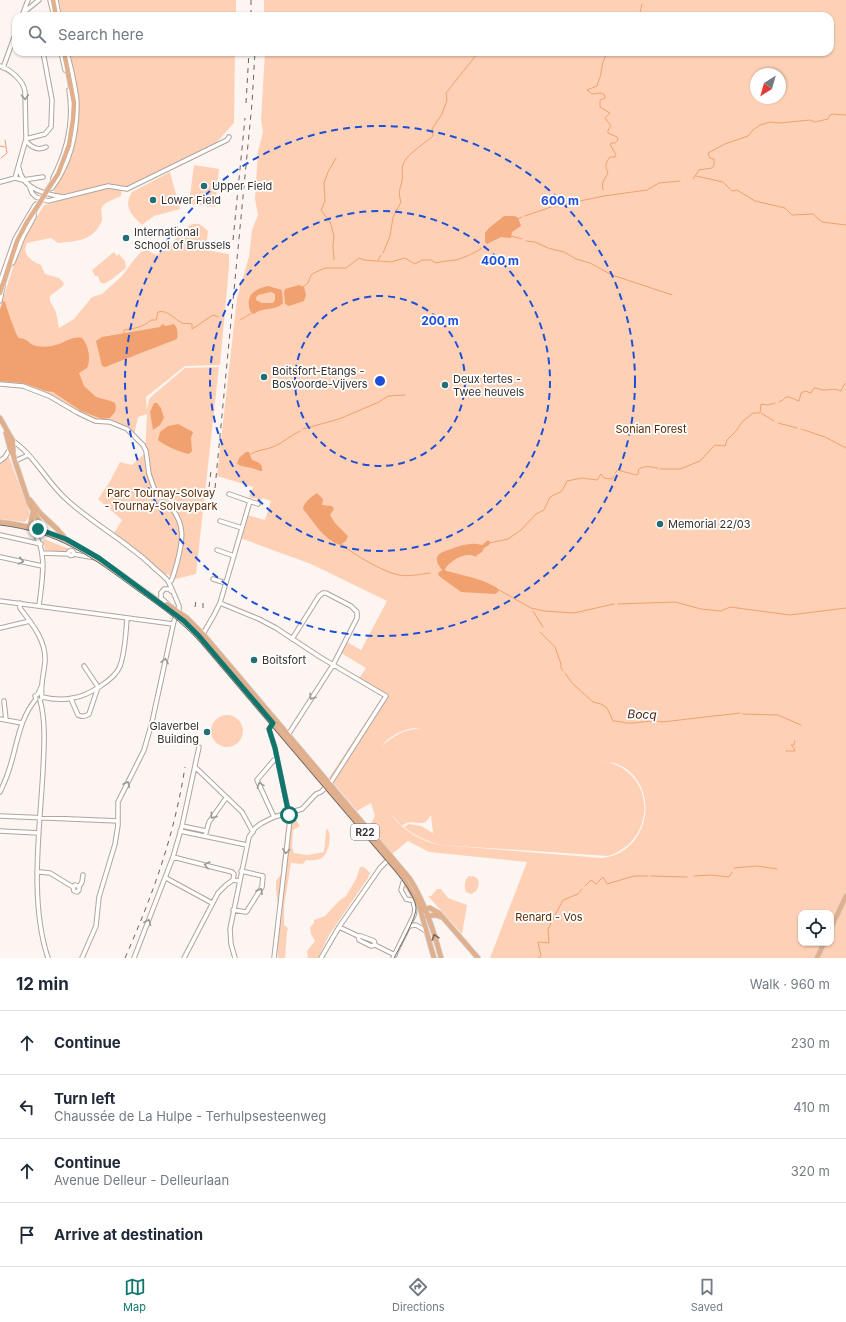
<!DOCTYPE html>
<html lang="en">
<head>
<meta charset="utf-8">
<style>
	:root { --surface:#fff; --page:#f6f6f7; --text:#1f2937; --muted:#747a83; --line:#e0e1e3; --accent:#0f766e }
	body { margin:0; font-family:Inter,sans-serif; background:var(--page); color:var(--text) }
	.controls { position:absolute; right:12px; bottom:12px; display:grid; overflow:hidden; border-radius:8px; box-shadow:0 1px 3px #0004 }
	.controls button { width:36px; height:36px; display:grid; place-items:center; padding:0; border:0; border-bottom:1px solid var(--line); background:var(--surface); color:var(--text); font:20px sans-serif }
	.compass { position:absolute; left:750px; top:68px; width:36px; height:36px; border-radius:50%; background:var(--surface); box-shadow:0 1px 3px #0004; rotate:217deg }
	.stop { position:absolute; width:12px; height:12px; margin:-9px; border:3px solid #0f766e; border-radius:50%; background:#fff }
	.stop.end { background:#0f766e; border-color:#fff; box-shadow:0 1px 4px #0008 }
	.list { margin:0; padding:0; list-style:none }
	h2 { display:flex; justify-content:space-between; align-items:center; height:52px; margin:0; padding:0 16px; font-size:17px }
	h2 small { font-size:13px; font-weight:400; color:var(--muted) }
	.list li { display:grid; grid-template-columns:26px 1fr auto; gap:12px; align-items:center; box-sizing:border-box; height:64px; padding:0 16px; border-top:1px solid var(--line) }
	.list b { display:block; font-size:15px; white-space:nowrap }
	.list p { margin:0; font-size:13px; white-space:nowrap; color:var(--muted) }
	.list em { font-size:13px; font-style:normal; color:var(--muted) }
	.icon { flex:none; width:22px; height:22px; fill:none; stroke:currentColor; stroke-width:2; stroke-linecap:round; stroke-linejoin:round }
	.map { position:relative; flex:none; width:846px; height:958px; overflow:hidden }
	.search { position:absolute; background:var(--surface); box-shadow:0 1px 3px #0004; left:12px; right:12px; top:12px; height:44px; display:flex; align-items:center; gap:10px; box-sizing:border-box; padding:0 14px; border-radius:12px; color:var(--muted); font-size:15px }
	.sheet { height:308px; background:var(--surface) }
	nav { display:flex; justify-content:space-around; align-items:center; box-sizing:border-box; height:56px; border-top:1px solid var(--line); background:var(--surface); font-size:11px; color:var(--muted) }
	nav a { display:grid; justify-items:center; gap:2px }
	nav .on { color:var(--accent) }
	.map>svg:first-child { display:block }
	.green { fill:#fed1b6; fill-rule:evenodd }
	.water { fill:#f0a16f; fill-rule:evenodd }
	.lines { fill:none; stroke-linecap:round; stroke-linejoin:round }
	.stream { stroke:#f0a16f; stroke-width:1 }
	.minor-tunnel { stroke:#d5ceca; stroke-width:3.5; stroke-dasharray:3.5 2; stroke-linecap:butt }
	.minor-casing { stroke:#b0a49c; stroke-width:5.5 }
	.major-casing { stroke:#d3d2d1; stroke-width:6 }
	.minor { stroke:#fff; stroke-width:3.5 }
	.major { stroke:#e2af8d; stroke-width:4.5 }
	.tram { stroke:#696360; stroke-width:1 }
	.rail { stroke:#696360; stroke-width:1; stroke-dasharray:5 5; stroke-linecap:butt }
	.oneway { stroke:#9a9896 }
	.oneway2 { stroke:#7b6354 }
	.route { stroke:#0f766e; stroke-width:5 }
	.ring { fill:none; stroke:#1d4ed8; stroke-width:2; stroke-dasharray:7 5 }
	.poi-dot { fill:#246e75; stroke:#fff; stroke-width:1.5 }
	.labels { text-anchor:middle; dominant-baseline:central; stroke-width:3.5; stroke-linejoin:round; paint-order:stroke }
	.shield { fill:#fff; stroke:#726f6d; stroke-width:1 }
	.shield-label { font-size:10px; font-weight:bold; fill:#36312e }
	.poi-label { font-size:11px; fill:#36312e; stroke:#fff; text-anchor:start }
	.park-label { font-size:11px; fill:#5b2a02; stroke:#fff }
	.water-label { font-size:12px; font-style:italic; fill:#472712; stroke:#fff }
	.centre { fill:#1d4ed8; stroke:#fff; stroke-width:2 }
	.ring-label { font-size:12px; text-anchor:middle; font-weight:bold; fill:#1d4ed8; stroke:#fff; stroke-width:3.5; stroke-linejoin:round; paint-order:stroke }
</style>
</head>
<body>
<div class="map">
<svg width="846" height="958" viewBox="0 0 846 958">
	<rect width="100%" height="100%" fill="#fdf5f1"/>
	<path class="green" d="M59 0H236V16H62Z
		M264 0H846V958H490L527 862 429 852 408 841 392 854 369 827 375 816 371 803 357 811 329 778 383 696 358 680 366 668 341 653 347 642 361 650 387 601 311 564 240 538 247 515 265 520 271 501 262 498 261 500 249 497 253 487 217 476 237 298 240 288 239 285 241 284 249 257 252 230 258 215 255 199 258 151 263 132 261 120 265 52H830V16H264ZM756 74H780V98H756ZM414 728 614 763C619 765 625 767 630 772 660 800 644 854 602 858L441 845C422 842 402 830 391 814L402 826C412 816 423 831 430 816H431L433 833 421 826 409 824 404 827C415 836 428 842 442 845L608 856C655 842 658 776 608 762L420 729C404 729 393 736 382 746 389 736 402 730 414 728ZM801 913H831V943H801Z
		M70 52H235L234 123 215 144 127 187 122 188 121 196C115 199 105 202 102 207 100 212 103 216 102 220 102 222 99 226 98 228 88 242 74 241 58 243L51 238 27 243C21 255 32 261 41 265L45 274 59 278 64 283 63 286 50 296V301L56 312 59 328 74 319 92 297 102 294 122 276 133 261 141 252 147 250 156 255C161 252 166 248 171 244 183 233 192 213 208 231L206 250 229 254V267L220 365 185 366 146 397 147 410 149 399 153 395 185 368 219 367 196 574 176 579H173L168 574 164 575 140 553 114 533 122 520 98 499 109 483 120 462 132 465 145 453 147 414 138 417 134 435 121 425 91 418 49 394 21 385 0 383V309L16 257 23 240 44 205 49 204 90 189 59 195 55 193 54 191 62 174 74 146 78 115V91Z
		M194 165 219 169 215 207 189 204Z
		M170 172 180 209 154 216 142 225C131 214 123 207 132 192Z
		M114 252 117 256 119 254 125 261 126 268 112 279 104 284 100 282 98 276H95L92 270Z
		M8 454 29 510V517L25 522 0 519V464H2Z
		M44 539 72 550H70L67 553 45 550 43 542Z
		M211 731a16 16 0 1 1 32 0a16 16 0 1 1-32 0Z
		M290 814H292L300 826 293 830 292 847 294 853 307 855 324 852 326 830 328 829C330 835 330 838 329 845 325 859 321 861 306 860L303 864 291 863 284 906V925L288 928 287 932 285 958H278L277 934 279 911 276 891V881L282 873C280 864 283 857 284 848 285 836 286 825 290 814Z
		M360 867H364L370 873 368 878 329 935 318 958H308L307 951 315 941 311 934 310 928 314 923V920L325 916 340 900 346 896 356 879Z
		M469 876C479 875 481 883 476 891L471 894 466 892C464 887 464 880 469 876Z
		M437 889H441L448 898 467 905 462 934 428 896H431Z"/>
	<path class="water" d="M515 216 518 218 521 226 512 232 511 238 501 237 487 244 485 242V233L489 228 504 216Z
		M299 285 304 287 306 295 304 301 289 306 285 304 284 292 285 289Z
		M268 286 282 290 283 303C276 311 262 307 254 314 250 312 250 311 249 307 247 293 256 289 268 286ZM271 292 275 294V300L273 303H262L256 300V298L258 295Z
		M3 301 5 302C6 306 16 335 18 337 20 339 21 338 24 339 27 340 29 342 31 344 39 348 51 347 59 344 67 341 73 336 82 338 89 346 91 359 87 368L79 373 84 386 96 397 111 401 115 403 116 407 115 412 110 418 102 419 81 411 53 392 46 391 23 383 0 381V309Z
		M162 324 166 326 174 324C178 328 178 334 177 339L105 367 102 366 96 341 102 337 160 327Z
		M154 403H157L161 408 164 418 160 425 153 430 150 412Z
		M178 424 193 432 191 438 192 451 189 454C182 453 163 445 158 440L160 432 168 426Z
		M246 452H249L252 460C258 462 263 463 262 471H260C253 467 244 468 237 464L239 458Z
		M317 493 323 499 322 505 332 506 334 509 330 515 335 523 348 536 346 541 340 545C323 539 314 522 303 509 304 502 311 497 317 493Z
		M488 540 490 542 489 545 484 548 482 552 477 555 476 557C466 551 451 560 445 569L446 571C458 574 492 581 499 590L498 592 495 594 461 592 439 576 438 573 442 570C431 556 439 553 451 549 462 545 471 542 482 545Z"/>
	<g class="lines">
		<path class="stream" d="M638 16 640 13 642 4
			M0 146 5 147
			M1 158 7 153 5 140
			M696 176 723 182 732 191 737 190 755 201 785 208 792 215 813 214 822 222 846 225
			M693 179 699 170 712 168 714 165V159L710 158 708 153 725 144 748 136 753 130 760 125 770 122 779 123 810 120 815 122 828 119 830 115 832 114 846 115
			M603 190C601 182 605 179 608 173 605 167 605 163 610 157H615L616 155 610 144 611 143H615L618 140 617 137 608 133V130L611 126 605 118 610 113 600 107V100L605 98 604 94 600 93 592 94 587 90 597 86C598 81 601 77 601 73 602 65 603 60 607 53L611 52
			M525 216 551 207 604 196 647 190 659 183 680 181
			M517 219 522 217
			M511 236 522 239
			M526 241 535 242 548 248 564 252 576 259 590 263 612 275 672 295
			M383 253 390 236 393 217 401 202C398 193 400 189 402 181 403 174 401 168 404 162 409 153 425 143 433 136L432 129 442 114 447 100 446 93 477 54
			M334 260 333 246 334 236 330 222 321 210 325 201 324 183 328 172 336 158
			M378 260 381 255
			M303 287 308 283 311 275 314 273 325 268H346L359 258 364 260 391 262 405 258 415 264 422 260H431L436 263C442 261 449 261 456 260 463 258 474 253 481 249V248
			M240 320 252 313
			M124 334V330C134 328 143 328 151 320H156L158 312C167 309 174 319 182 323 184 324 188 323 192 324V329L213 315 218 317
			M779 402 783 400 786 397H789L799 401 801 393 805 391 811 393 814 388C818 388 820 390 824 390 832 390 833 388 841 391L843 386 846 383
			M761 413 774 421
			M778 423 797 428
			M303 429 339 419 379 402 388 396 405 395
			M801 429 825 437 846 448
			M251 454C259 449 267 450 275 446 284 442 291 435 300 431
			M660 469H680L700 461 715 445 725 446 727 440 736 431 742 422 753 413H760L761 404 768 405 775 403
			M615 473 618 470 636 475 639 473 638 470C644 465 651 467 658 468
			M489 543 508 539 521 530 536 514 544 510 550 497 562 491 567 481 582 478 597 480 601 474 604 478 612 479 614 476
			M341 544C353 554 383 572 399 575 409 577 420 574 430 573
			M499 590 531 608 544 611 574 613 614 604
			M618 604 675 602 701 609 721 611 730 607 790 615 846 608
			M533 611 543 627
			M540 632 555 647 561 664V668L563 671
			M565 673 572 683 593 702 601 704 607 708 613 721C618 721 622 722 626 723 638 724 651 719 662 722L740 713
			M743 714 778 715 801 725
			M786 751H795L794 748 791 745H794L795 741
			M734 868 757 866 777 869
			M651 876 687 877
			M694 876 711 875 729 877 732 872
			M585 886 591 880 596 884 603 877 607 884 634 876H648
			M538 958 541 956 538 942 549 943 548 929 563 900 578 894 582 889"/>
		<path class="minor-tunnel" d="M158 494 169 505"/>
		<g class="minor-casing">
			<path id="minor" d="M50 0 54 16
				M56 0 59 16
				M23 13 39 0
				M22 16 28 0
				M61 52 65 70
				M0 66C11 70 24 81 25 92L26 139 15 178
				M3 68 16 32
				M26 139 45 134 51 127 52 100 43 52
				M26 141C31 147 38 151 46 147
				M19 168C22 189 45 194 63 197
				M53 181V178C67 151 74 120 69 90
				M0 182 15 178 23 180 43 177
				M29 185 32 193 36 197 48 201 108 186 127 189 227 140 229 137
				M48 189 52 188C70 164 77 133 77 104 76 86 71 69 67 52
				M9 265 13 262 23 237 34 217V212
				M0 282 15 239 35 205 41 200
				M0 301 3 286
				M0 384 23 386 49 396 78 413 95 421 110 422 127 429 143 445 146 451 149 474 154 488 158 494
				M13 441C34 455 47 482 66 499 92 523 124 540 150 564 156 570 163 575 168 581 170 585 177 601 179 606V609L174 621 152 722 144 750 118 802V825L115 844 99 897 96 926 82 958
				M0 461 5 457 10 449
				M15 461 26 456 27 454
				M229 494 258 504
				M169 505C186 524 183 540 177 563 175 569 174 575 171 581
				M220 521 242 528
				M31 528C49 550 42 580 39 606
				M0 535 41 544
				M217 550 234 556
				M68.5 553a2.5 2.5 0 1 1 5 0a2.5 2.5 0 1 1-5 0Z
				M42 553 69 554
				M73 554 96 558
				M0 557 42 566
				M213 579 226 583
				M0 601 173 624
				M20 603V608C32 624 46 640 45 661 44 674 40 686 42 698
				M220 603 259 619 276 628 320 657 386 696 331 782 321 792 316 794 302 809 274 817 262 823 255 828 249 837 230 929 231 944 235 958
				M168 604 161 598V593L164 589H169L171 591
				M0 628 30 621
				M203 634 214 615 220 603 250 501
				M42 697C51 699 64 700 73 698 87 696 115 680 120 666 125 653 126 632 127 618
				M71 699 78 715C82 717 85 717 89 714L98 687 84 666
				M40 700C46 721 44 748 43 770 40 829 29 901 48 958
				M4 701 6 720
				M0 719 22 723
				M273 723 269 729 275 748 290 819 274 958
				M288 735 333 665 357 618V612L351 606 326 593H323L319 596 292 639
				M195 767 242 812 253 832
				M0 792C5 782 9 771 12 760 18 738 21 717 36 699L35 696 38 694 41 687
				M0 816 118 821
				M274 817 257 780 274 760 277 759
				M182 826 206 831
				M0 831 39 833
				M180 831 247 845
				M205 836 209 822 226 798
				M173 857 232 872 234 874 233 880
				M40 872 50 873 73 887 74 891 77 892 79 890V888L78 886 75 885 73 887
				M166 878 212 903
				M404 879 401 890 406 899 415 901
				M79 887 82 882 83 875
				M233 910 246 912 247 911 262 887 263 876 241 871
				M409 926 416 925 426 931
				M339 927 358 936H361L374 941 375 945 395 955
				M358 936 359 940 371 946 375 945
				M134 958 173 857 182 826 199 747
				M184 958 218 893 226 885 233 880 239 881
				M321 958 339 927 380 868 389 859
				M393 958 414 915 415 909 413 901"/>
		</g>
		<g class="major-casing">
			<path id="major" d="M53 0 56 16
				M0 293 17 241 27 222 58 174 69 145 73 119 74 103 64 52
				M0 418 13 441V454L15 461 29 503 41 525 42 530
				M6 433 11 452
				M30 500 40 513 57 529 64 537
				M0 522C57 528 91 552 136 585 155 598 174 612 191 628L402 876 419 905 434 958
				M30 527 33 511
				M167 604 187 618 203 634 410 879C425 903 434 931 441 958
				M423 910 430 908 439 913 478 958
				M427 916 436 915 441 917
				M831 928 846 896
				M817 958 824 943"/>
		</g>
		<use href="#minor" class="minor"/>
		<use href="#major" class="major"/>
		<path class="tram" d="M0 525C59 532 92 557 138 591 161 607 182 622 201 643L396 872C403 881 414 895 416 907 417 917 399 948 394 958"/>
		<path class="rail" d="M251 0V16
			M246 103 249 52
			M233 240 245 118
			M209 487 211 471
			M215 488 252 103 255 52
			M195 607 196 601
			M203 608V602
			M125 958C153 894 174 837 185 767"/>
	</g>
	<defs><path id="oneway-chevron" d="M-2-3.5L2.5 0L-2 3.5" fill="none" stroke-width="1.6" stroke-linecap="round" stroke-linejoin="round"/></defs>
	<g class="oneway">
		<use href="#oneway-chevron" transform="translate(25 97) rotate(87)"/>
		<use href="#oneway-chevron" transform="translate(21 561) rotate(12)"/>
		<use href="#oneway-chevron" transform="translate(165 661) rotate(-78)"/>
		<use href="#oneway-chevron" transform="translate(312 697) rotate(123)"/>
		<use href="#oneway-chevron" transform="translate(127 784) rotate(-63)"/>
		<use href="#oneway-chevron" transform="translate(260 785) rotate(-110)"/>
		<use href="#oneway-chevron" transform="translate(213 816) rotate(126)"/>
		<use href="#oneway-chevron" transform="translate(286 851) rotate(97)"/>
		<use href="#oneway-chevron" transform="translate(207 865) rotate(-166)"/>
		<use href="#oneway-chevron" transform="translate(260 891) rotate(-60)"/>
		<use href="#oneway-chevron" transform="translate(148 922) rotate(-68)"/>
	</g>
	<use class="oneway2" href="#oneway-chevron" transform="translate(435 937) rotate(-108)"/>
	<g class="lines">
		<path class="route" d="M38 529 66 539 99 558 184 621 199 636 273 723 269 729 275 748 289 815"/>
	</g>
	<g class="ring">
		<circle cx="380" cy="381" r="85"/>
		<circle cx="380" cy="381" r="170"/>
		<circle cx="380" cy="381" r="255"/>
	</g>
	<g class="poi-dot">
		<circle cx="204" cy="186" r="4"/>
		<circle cx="153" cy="200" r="4"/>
		<circle cx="126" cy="238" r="4"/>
		<circle cx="264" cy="377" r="4"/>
		<circle cx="445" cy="385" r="4"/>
		<circle cx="660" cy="524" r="4"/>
		<circle cx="254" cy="660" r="4"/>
		<circle cx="207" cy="732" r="4"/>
	</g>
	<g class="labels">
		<rect class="shield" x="351" y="824" width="28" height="16" rx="3"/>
		<g class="shield-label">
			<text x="365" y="832">R22</text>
		</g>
		<g class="poi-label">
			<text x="212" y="186">Upper Field</text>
			<text x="161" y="200">Lower Field</text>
			<text x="134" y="232">International<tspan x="134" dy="13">School of Brussels</tspan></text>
			<text x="272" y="371">Boitsfort-Etangs -<tspan x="272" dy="13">Bosvoorde-Vijvers</tspan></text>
			<text x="453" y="379">Deux tertes -<tspan x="453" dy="13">Twee heuvels</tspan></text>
			<text x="668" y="524">Memorial 22/03</text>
			<text x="262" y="660">Boitsfort</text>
			<text x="199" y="726" text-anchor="end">Glaverbel<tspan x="199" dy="13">Building</tspan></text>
		</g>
		<g class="park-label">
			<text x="651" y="429">Sonian Forest</text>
			<text x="161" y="493">Parc Tournay-Solvay<tspan x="161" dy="13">- Tournay-Solvaypark</tspan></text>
			<text x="549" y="917">Renard - Vos</text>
		</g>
		<g class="water-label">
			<text transform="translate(642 714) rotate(1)">Bocq</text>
		</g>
	</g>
	<circle cx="380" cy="381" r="6" class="centre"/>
	<g class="ring-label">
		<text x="560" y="205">600 m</text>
		<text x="500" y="265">400 m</text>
		<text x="440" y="325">200 m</text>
	</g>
</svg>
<div class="controls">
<button><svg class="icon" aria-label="locate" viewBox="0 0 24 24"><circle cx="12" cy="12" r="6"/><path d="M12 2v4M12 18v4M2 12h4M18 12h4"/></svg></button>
</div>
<svg class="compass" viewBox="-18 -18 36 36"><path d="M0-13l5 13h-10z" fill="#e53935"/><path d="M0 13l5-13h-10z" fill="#747a83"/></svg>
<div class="stop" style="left:289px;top:815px"></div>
<div class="stop end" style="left:38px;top:529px"></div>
<div class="search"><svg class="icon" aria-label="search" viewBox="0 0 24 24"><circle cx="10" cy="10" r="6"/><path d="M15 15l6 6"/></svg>Search here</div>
</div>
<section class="sheet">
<h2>12 min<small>Walk · 960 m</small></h2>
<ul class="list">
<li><svg class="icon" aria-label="ahead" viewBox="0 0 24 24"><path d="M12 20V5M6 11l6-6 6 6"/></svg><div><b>Continue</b></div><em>230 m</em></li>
<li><svg class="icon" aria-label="left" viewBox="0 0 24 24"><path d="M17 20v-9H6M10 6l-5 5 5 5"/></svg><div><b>Turn left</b><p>Chaussée de La Hulpe - Terhulpsesteenweg</p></div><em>410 m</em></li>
<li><svg class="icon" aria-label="ahead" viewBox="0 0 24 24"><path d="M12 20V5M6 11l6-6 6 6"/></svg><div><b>Continue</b><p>Avenue Delleur - Delleurlaan</p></div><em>320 m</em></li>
<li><svg class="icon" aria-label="arrive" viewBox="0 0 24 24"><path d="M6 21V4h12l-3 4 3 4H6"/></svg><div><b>Arrive at destination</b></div></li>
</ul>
</section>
<nav>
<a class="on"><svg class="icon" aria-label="map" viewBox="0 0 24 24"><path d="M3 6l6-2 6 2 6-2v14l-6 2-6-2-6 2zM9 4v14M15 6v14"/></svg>Map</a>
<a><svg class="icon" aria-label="directions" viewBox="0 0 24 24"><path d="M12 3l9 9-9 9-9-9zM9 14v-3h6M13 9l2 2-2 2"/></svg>Directions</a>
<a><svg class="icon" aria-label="saved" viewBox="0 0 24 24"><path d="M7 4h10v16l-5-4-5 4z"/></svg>Saved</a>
</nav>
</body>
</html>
